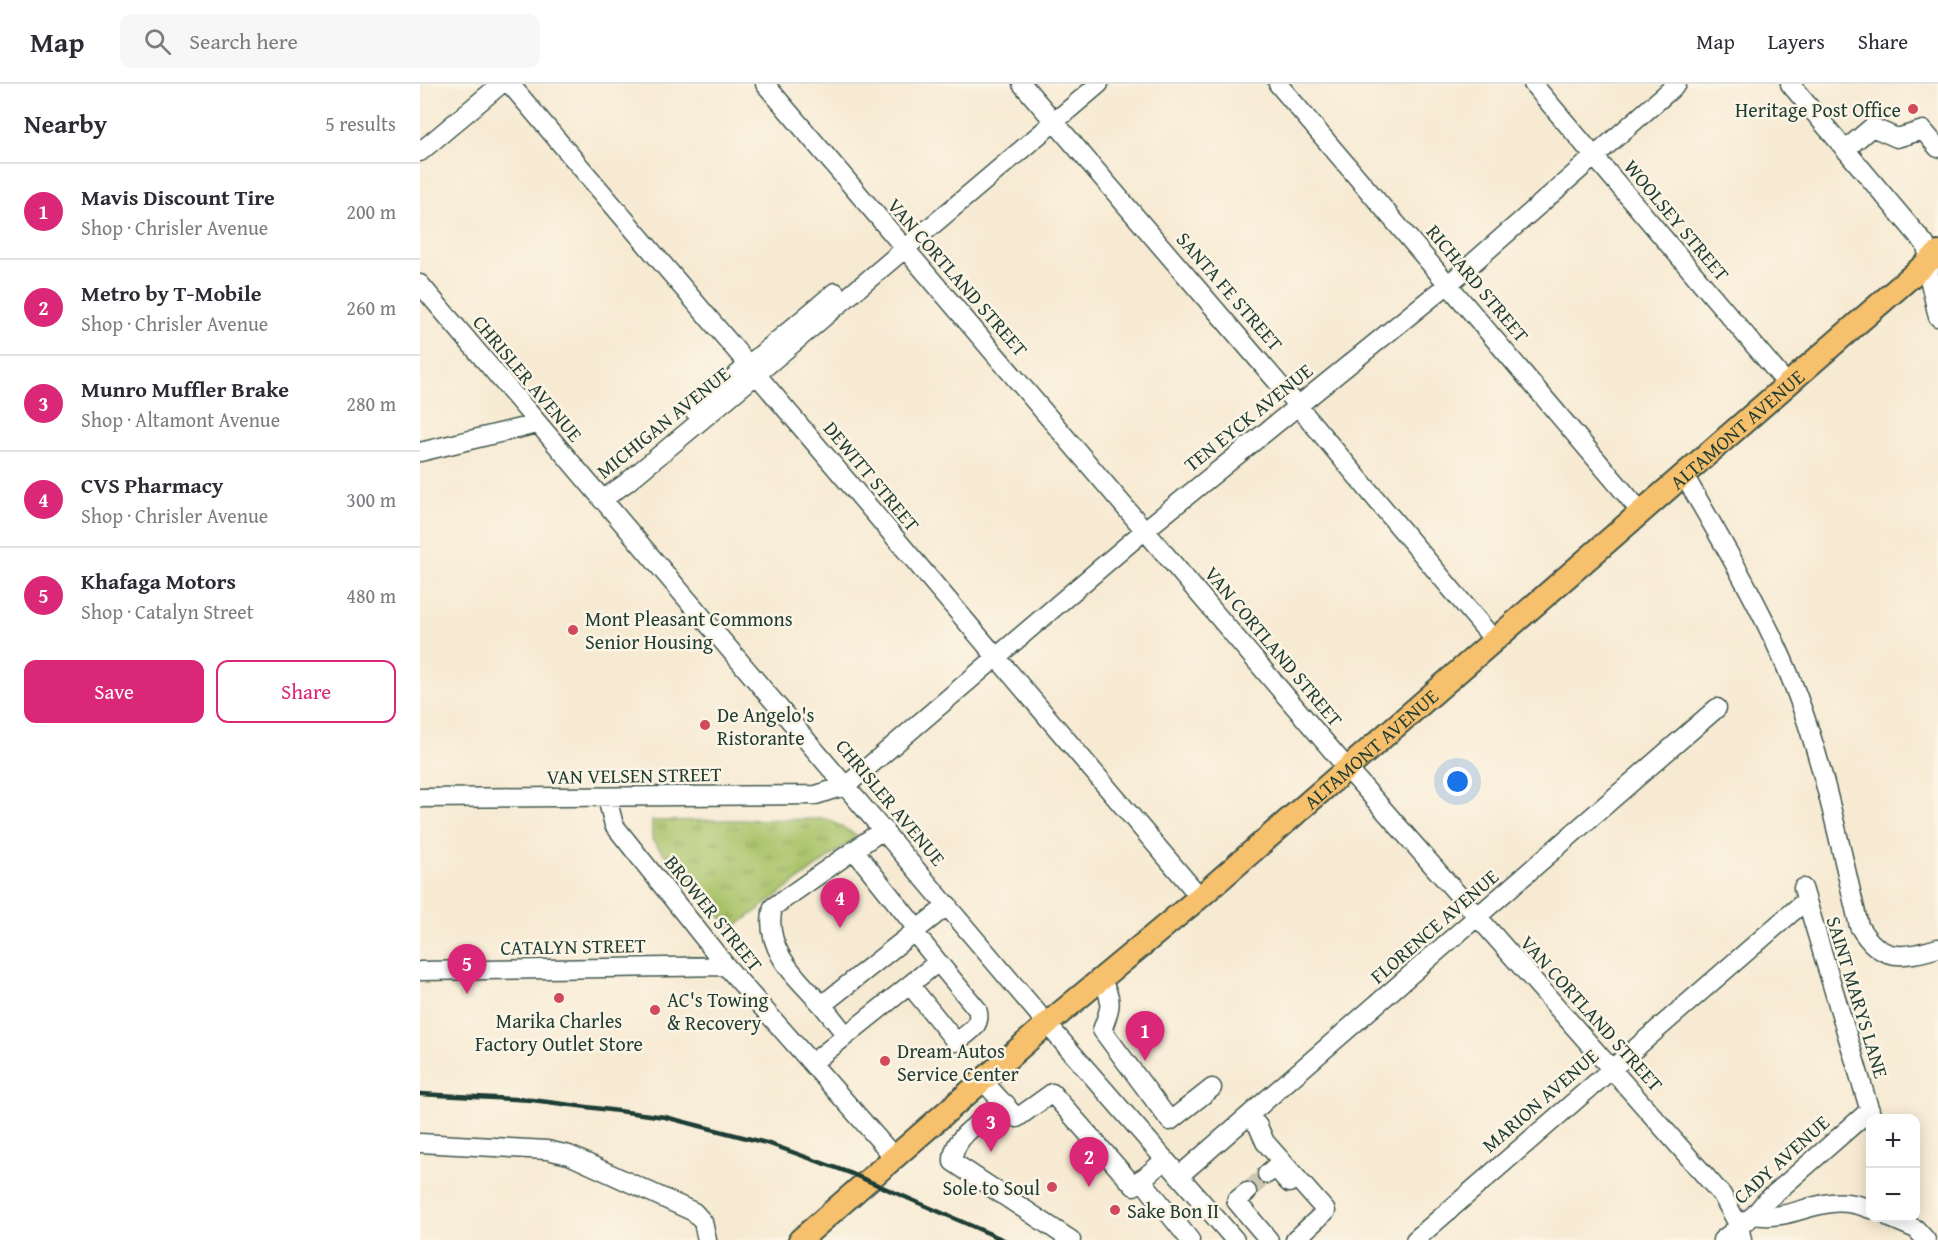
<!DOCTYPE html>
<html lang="en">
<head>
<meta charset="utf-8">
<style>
	:root { --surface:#fff; --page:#f7f7f7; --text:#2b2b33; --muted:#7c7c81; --line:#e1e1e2; --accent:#db2777 }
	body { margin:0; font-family:"Gentium Book Plus",serif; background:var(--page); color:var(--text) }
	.controls { position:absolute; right:18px; bottom:18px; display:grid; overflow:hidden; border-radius:12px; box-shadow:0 3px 15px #0003 }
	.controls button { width:54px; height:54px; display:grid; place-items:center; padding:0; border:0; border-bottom:2px solid var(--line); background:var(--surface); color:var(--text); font:30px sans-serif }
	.you { position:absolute; left:1038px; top:698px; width:21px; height:21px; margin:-15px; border:4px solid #fff; border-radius:50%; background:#1a73e8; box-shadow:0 0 0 9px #1a73e833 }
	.badge { display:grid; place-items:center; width:39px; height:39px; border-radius:50%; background:var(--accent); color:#fff; font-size:20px; font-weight:700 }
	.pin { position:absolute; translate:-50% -50px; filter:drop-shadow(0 2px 3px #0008) }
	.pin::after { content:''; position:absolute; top:32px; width:21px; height:18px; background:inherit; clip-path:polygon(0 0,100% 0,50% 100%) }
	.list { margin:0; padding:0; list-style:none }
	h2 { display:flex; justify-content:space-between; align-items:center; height:78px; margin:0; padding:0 24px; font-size:26px }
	h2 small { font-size:20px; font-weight:400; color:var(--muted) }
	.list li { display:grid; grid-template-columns:39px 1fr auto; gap:18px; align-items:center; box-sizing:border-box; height:96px; padding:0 24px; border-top:2px solid var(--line) }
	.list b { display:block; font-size:22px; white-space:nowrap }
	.list p { margin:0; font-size:20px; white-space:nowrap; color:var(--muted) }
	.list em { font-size:20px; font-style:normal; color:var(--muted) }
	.actions { display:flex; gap:12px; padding:18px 24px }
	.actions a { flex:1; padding:14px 0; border:2px solid var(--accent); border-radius:12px; text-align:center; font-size:21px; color:var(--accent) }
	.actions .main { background:var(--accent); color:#fff }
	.icon { flex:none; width:33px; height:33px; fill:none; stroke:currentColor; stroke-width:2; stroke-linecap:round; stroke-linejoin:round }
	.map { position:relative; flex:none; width:1518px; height:1156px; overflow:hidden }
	header { display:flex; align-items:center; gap:36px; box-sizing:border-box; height:84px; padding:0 30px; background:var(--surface); border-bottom:2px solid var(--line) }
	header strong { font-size:28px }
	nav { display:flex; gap:33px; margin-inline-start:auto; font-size:21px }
	.search { width:420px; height:54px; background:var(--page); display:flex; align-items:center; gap:15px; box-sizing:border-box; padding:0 21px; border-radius:12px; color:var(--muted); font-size:22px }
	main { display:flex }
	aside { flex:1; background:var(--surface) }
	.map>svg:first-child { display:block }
	.grass { fill:url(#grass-tufts); stroke:#64804e; stroke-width:1.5 }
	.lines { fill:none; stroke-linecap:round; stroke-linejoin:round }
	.minor-tunnel { stroke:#ccc7b3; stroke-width:18; stroke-dasharray:18 9; stroke-linecap:butt }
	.minor-casing { stroke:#3f574c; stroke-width:21 }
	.major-casing { stroke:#3f574c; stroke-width:26 }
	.minor { stroke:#fff; stroke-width:18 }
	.major { stroke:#f7c06c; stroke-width:22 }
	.rail { stroke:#1f3d34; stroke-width:4.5 }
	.poi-dot { fill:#d1495b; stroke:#fcf5e5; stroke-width:2 }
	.labels { text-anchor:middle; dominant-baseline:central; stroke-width:5; stroke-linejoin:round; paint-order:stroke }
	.poi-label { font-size:20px; fill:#1f3d34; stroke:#fcf5e5; text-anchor:start }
	.street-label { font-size:20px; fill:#1f3d34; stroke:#fcf5e5 }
</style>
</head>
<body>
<header>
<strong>Map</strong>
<div class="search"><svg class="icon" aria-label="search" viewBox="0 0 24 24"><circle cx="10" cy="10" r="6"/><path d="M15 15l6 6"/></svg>Search here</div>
<nav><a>Map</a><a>Layers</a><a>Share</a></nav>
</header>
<main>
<aside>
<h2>Nearby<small>5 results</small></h2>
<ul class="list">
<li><span class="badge">1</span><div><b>Mavis Discount Tire</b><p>Shop · Chrisler Avenue</p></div><em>200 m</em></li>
<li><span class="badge">2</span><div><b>Metro by T-Mobile</b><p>Shop · Chrisler Avenue</p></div><em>260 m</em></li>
<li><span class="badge">3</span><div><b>Munro Muffler Brake</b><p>Shop · Altamont Avenue</p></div><em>280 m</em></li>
<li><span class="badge">4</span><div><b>CVS Pharmacy</b><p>Shop · Chrisler Avenue</p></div><em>300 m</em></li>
<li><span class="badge">5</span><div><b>Khafaga Motors</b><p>Shop · Catalyn Street</p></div><em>480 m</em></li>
</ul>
<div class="actions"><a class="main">Save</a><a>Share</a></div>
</aside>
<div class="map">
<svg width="1518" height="1156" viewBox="0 0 1518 1156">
	<defs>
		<pattern id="grass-tufts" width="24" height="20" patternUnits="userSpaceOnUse" patternTransform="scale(1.5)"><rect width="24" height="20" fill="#a8c268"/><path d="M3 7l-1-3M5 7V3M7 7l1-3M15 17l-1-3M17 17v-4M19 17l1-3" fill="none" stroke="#889f56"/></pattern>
	</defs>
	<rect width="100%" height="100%" fill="#fcf5e5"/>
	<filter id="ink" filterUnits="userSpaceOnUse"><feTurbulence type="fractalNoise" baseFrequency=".0167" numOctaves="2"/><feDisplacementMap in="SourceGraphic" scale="12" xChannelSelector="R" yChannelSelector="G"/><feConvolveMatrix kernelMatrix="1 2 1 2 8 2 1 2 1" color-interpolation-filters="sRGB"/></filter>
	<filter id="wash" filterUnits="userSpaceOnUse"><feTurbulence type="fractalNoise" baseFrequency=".008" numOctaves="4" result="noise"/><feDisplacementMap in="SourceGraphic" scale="24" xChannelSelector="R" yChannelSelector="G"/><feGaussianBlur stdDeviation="1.35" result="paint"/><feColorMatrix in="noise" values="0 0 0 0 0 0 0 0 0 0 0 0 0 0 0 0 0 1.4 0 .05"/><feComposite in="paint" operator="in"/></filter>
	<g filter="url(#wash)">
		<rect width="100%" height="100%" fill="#f7ead3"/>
		<path class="grass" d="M407 735 438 752 312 845 232 756V737Z"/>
	</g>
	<g filter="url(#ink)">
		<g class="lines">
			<path class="minor-tunnel" d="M827 1108 847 1090"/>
			<g class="minor-casing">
				<path id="minor" d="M90 0 780 813
					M345 0 927 684 1302 1111 1319 1142 1322 1156
					M602 0 877 321 1074 556
					M858 0 1221 428
					M1113 0 1367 300
					M1370 0 1505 160 1510 176 1509 194 1518 233
					M1425 66 1452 43 1477 54 1503 46 1518 64
					M0 68 81 0
					M0 200 627 940 815 1156
					M274 327 415 208
					M0 368 117 340
					M1264 391C1298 451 1335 512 1363 576 1400 660 1418 753 1439 842 1460 879 1483 874 1518 864
					M182 416 206 399 337 290 679 0
					M0 714 396 711 427 701 725 446 1038 192 1257 0
					M187 714 194 741 306 882 475 1074
					M434 766 497 845
					M1383 804 1452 1034
					M494 848 528 821
					M0 887 306 882
					M680 896C695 914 690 926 682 946L750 1037 792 1004
					M490 901 536 958C548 949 563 942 557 925L518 878
					M402 921C376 893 343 865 353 823L464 745
					M392 979 518 878 494 848 402 921 426 951
					M563 997 597 1034 632 1009 714 1102 745 1076
					M586 1020C566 1035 532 1050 533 1078L651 1156
					M829 1032 838 1042 845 1058 906 1127 875 1156
					M0 1059 127 1066 149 1071 274 1128 283 1138 287 1156
					M847 1090 855 1083 869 1099
					M759 1092 1297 624
					M721 1095 770 1156
					M827 1108 816 1117 849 1156
					M1334 1131C1377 1139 1401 1105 1450 1125
					M1470 1134 1496 1145 1506 1156
					M995 1156 1385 817
					M1302 1156 1334 1131 1344 1119 1450 1026"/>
			</g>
			<g class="major-casing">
				<g id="major">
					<path id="s1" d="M380 1156 627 940 780 813 1518 169"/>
				</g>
			</g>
			<use href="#minor" class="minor"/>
			<use href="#major" class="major"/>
			<path class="rail" d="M0 1010 112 1016 245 1033 350 1060 430 1089 584 1156"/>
		</g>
	</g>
	<g class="poi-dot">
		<circle cx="1493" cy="25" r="6"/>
		<circle cx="153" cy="546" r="6"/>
		<circle cx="285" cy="641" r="6"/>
		<circle cx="139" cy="914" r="6"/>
		<circle cx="235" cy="926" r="6"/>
		<circle cx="465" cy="977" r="6"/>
		<circle cx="632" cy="1103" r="6"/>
		<circle cx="695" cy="1126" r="6"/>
	</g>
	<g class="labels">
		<g class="poi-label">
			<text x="1481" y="25" text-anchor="end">Heritage Post Office</text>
			<text x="165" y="534">Mont Pleasant Commons<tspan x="165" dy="23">Senior Housing</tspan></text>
			<text x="297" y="630">De Angelo's<tspan x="297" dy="23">Ristorante</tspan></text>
			<text x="247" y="915">AC's Towing<tspan x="247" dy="23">&amp; Recovery</tspan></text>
			<text x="139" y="936" text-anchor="middle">Marika Charles<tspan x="139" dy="23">Factory Outlet Store</tspan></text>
			<text x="477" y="966">Dream Autos<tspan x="477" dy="23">Service Center</tspan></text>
			<text x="620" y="1103" text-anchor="end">Sole to Soul</text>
			<text x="707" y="1126">Sake Bon II</text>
		</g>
		<g class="street-label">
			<text transform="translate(1257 136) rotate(50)">WOOLSEY STREET</text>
			<text transform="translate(538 193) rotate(49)">VAN CORTLAND STREET</text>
			<text transform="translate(1058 199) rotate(50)">RICHARD STREET</text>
			<text transform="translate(810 207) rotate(49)">SANTA FE STREET</text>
			<text transform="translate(108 294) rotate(50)">CHRISLER AVENUE</text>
			<text transform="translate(828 333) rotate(-39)">TEN EYCK AVENUE</text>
			<text transform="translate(243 338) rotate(-39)">MICHIGAN AVENUE</text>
			<text stroke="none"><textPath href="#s1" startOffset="1239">ALTAMONT AVENUE</textPath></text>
			<text transform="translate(452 392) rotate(50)">DEWITT STREET</text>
			<text transform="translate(854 562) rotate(50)">VAN CORTLAND STREET</text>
			<text stroke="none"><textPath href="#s1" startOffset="753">ALTAMONT AVENUE</textPath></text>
			<text transform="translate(214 691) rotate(-1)">VAN VELSEN STREET</text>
			<text transform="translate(471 718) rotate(50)">CHRISLER AVENUE</text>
			<text transform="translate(294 829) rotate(51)">BROWER STREET</text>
			<text transform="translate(1014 842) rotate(-41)">FLORENCE AVENUE</text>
			<text transform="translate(153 862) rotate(-1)">CATALYN STREET</text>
			<text transform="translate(1438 913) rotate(73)">SAINT MARYS LANE</text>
			<text transform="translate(1172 929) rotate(48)">VAN CORTLAND STREET</text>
			<text transform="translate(1120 1016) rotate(-41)">MARION AVENUE</text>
			<text transform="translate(1361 1075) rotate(-42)">CADY AVENUE</text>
		</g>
	</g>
</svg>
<div class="controls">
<button>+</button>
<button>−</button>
</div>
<div class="you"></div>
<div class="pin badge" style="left:725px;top:977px">1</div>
<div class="pin badge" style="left:669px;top:1103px">2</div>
<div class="pin badge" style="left:571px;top:1068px">3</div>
<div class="pin badge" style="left:420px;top:844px">4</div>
<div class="pin badge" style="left:47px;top:910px">5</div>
</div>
</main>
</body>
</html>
